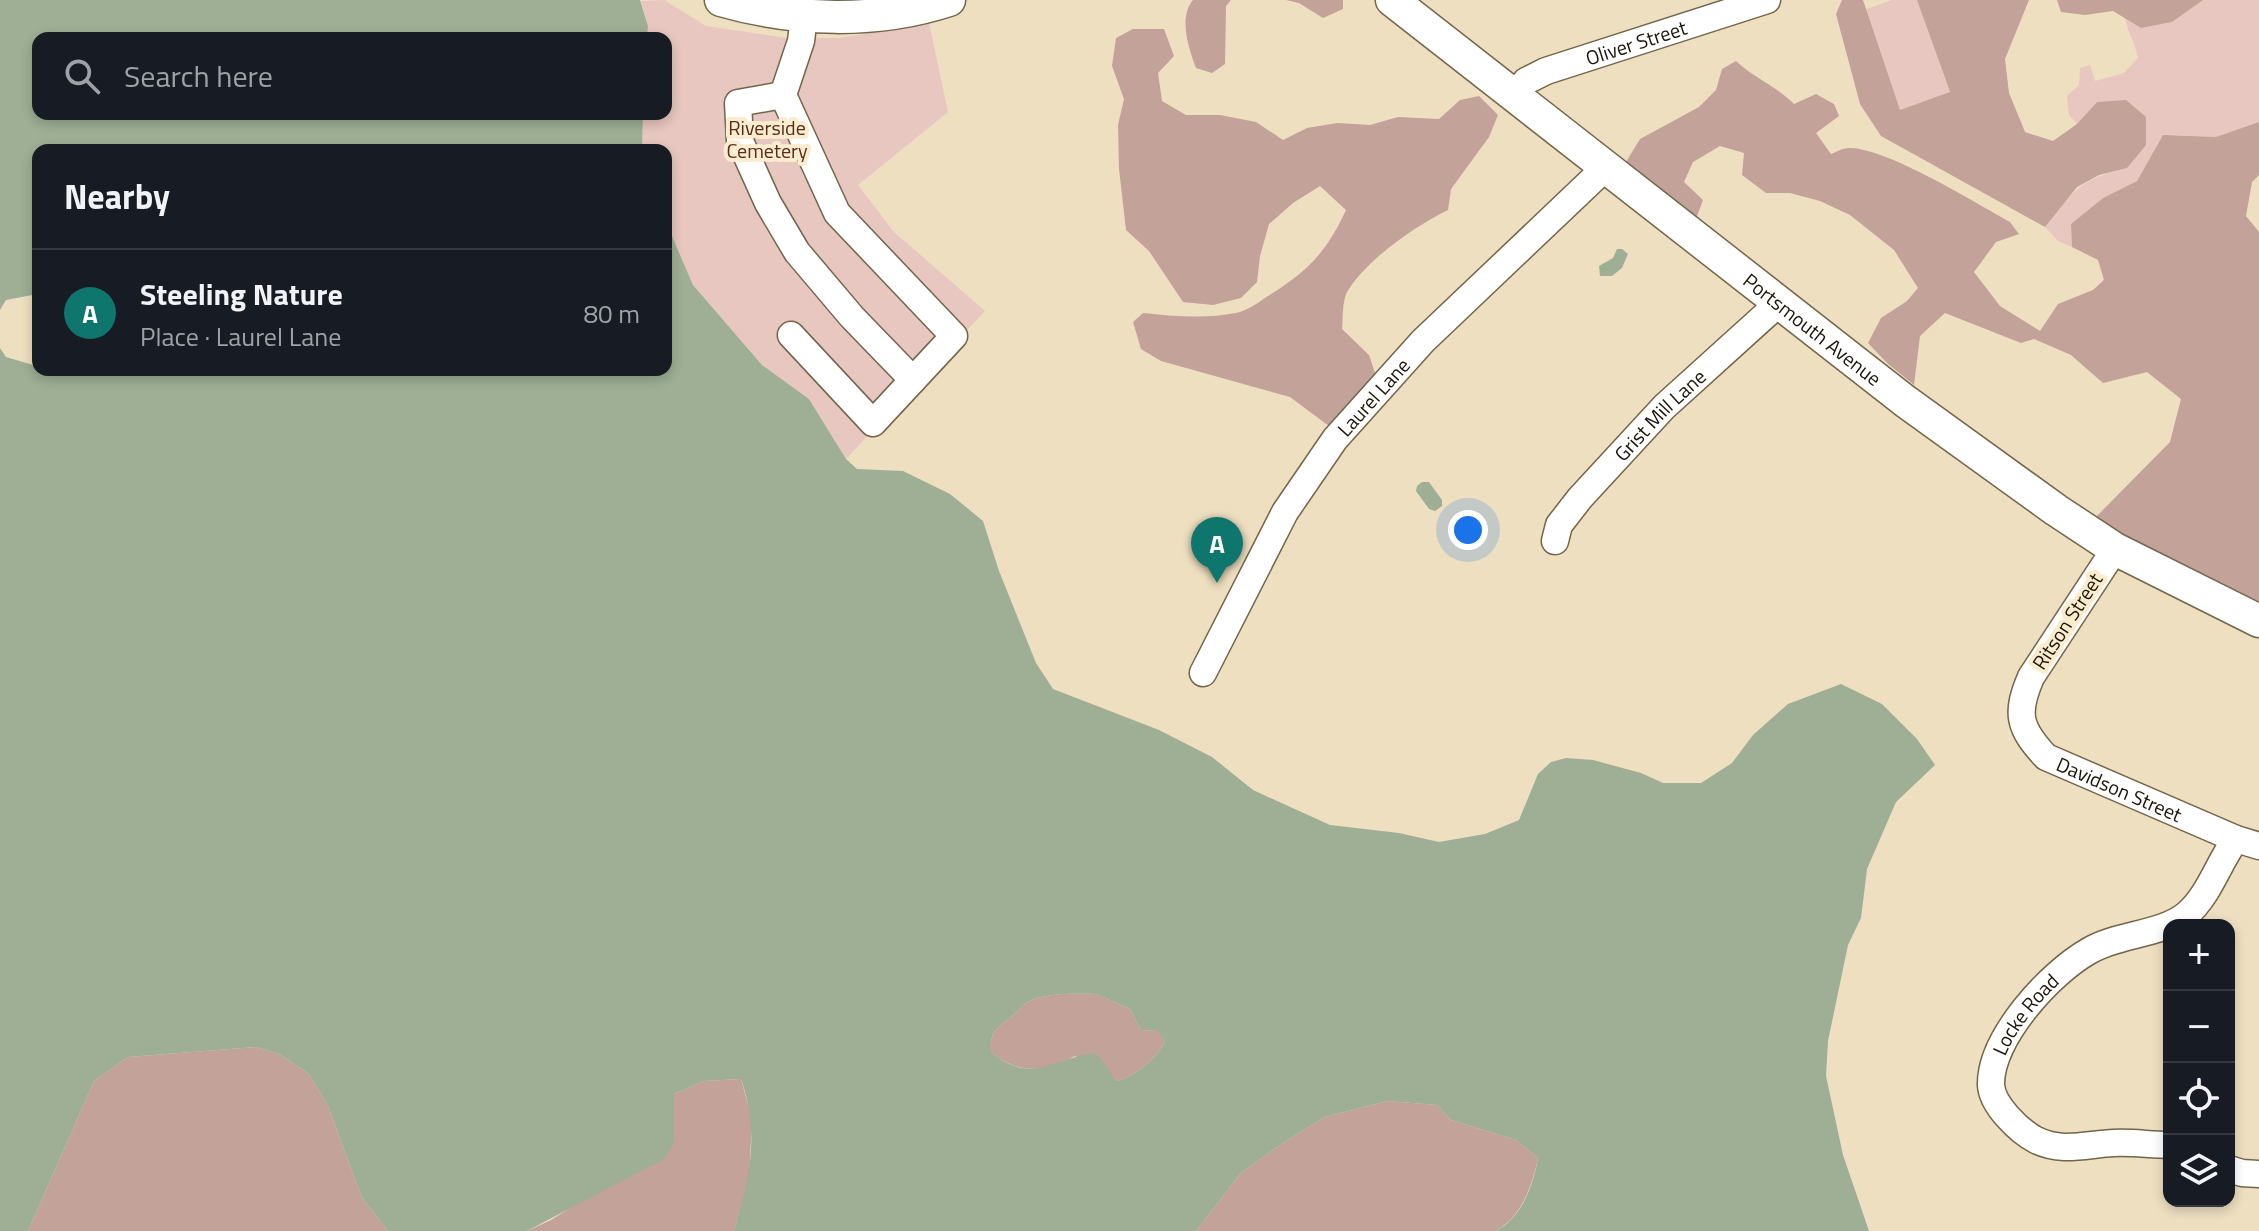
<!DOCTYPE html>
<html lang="en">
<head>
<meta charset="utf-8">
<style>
	:root { --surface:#171b24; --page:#20242c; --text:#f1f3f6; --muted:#9ea1a6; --line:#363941; --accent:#0f766e }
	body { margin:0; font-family:"Titillium Web",sans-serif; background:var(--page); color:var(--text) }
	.controls { position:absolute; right:24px; bottom:24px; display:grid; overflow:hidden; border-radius:16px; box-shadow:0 4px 12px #0003 }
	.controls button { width:72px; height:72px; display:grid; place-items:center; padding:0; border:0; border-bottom:2px solid var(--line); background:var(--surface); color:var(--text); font:40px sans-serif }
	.you { position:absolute; left:1468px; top:530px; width:28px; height:28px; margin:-20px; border:6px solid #fff; border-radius:50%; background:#1a73e8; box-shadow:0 0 0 12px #1a73e833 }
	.badge { display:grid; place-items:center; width:52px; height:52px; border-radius:50%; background:var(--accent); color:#fff; font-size:26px; font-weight:700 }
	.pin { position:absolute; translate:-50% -66px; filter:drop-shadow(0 2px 4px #0008) }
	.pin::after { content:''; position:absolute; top:42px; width:28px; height:24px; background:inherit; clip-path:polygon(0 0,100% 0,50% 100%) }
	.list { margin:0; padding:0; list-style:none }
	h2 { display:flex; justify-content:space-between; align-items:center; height:104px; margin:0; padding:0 32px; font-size:34px }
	h2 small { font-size:26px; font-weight:400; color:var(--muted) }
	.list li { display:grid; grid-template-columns:52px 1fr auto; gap:24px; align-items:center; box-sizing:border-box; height:128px; padding:0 32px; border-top:2px solid var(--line) }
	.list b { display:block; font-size:30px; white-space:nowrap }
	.list p { margin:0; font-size:26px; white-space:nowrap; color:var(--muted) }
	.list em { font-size:26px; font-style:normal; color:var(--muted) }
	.icon { flex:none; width:44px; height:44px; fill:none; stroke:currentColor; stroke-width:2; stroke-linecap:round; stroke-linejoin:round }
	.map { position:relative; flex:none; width:2259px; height:1231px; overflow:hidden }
	.search { position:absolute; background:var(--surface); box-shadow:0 4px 12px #0003; left:32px; top:32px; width:640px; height:88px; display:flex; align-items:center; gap:20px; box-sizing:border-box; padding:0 28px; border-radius:16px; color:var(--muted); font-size:30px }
	.panel { position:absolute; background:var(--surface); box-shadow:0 4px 12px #0003; left:32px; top:144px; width:640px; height:232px; border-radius:16px }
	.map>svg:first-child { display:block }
	.green { fill:#e7c7bf }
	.forest { fill:#c2a299 }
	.water { fill:#9eaf95; fill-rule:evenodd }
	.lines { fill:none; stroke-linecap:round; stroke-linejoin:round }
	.minor-casing { stroke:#726549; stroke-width:29 }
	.major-casing { stroke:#726549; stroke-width:35 }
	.minor { stroke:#fff; stroke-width:26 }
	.major { stroke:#fff; stroke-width:32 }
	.labels { text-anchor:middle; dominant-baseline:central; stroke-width:8; stroke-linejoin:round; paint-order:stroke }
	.street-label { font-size:20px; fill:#1a150a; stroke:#fbeccd }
	.park-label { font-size:20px; fill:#592b1f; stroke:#fbeccd }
</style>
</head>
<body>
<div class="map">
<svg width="2259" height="1231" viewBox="0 0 2259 1231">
	<rect width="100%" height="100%" fill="#eedfc0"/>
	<path class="green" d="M664 0 706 26 787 38H839L929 23 948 112 858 185 894 232 985 311 846 459 809 399 762 365 693 285 666 222V150H642L643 114H666V38H647L648 26 641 1Z
		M1892 0H1917L1950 93 1900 111 1864 10Z
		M2203 0H2259V122L2216 137 2163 135 2137 181 2103 198 2071 224 2072 247 2058 241 2045 227C2075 189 2079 180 2127 168L2097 102 2077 124 2069 115 2067 96 2079 85 2080 68 2090 65 2095 81 2124 73 2138 58C2135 43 2128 33 2125 18L2141 28 2172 22Z"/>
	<path class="forest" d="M1193 0H1231L1226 6 1225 64 1212 73 1196 68C1189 49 1178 18 1193 0Z
		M1286 0H1343V9L1323 18 1299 3Z
		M1842 0H1863L1900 110 1950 92 1917 0H2029L2005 59 2009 93 2025 132 2053 141 2077 124 2097 102 2126 100 2146 117V145L2127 168 2099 175 2077 187 2045 227 1881 136 1860 104 1836 14Z
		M2057 0H2203L2172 22 2141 28 2113 11 2085 15 2061 12Z
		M1133 29H1164L1174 56 1158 73 1162 101 1186 115H1220L1256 122 1283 140 1307 128 1337 123 1370 125 1398 117 1439 119 1460 100 1479 96 1498 115 1489 137 1451 189 1448 210C1415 226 1366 260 1347 292 1342 302 1343 318 1342 329L1369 355 1378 382 1333 429 1290 397 1161 361 1141 349 1133 322 1143 313C1172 316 1206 319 1236 313 1247 311 1259 302 1268 296 1308 271 1326 253 1346 210L1320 186 1293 203 1269 224 1260 256 1257 282 1241 298 1213 305 1183 302 1149 251 1126 230 1119 169 1118 125 1124 99 1112 66 1116 38Z
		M1736 61C1754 78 1776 86 1794 104L1816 94 1834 104 1839 116 1816 133 1831 154C1836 152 1843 148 1849 148 1885 147 1976 203 2010 222L2019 234 1996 242 1974 272 2000 306 2040 331 2058 304 2093 290 2104 280 2098 260 2072 247 2071 224 2103 198 2137 181 2163 135 2216 137 2259 122V175L2252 182 2246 216 2259 232V608L2093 520 2170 442 2181 399 2147 372 2103 383 2071 355 2034 339 2021 343 1945 313 1920 336 1914 385 1887 363 1868 343 1881 318 1907 301 1918 288 1894 250 1850 215 1820 201 1790 193H1766L1742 175 1744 153 1720 146 1693 162 1684 182 1703 200 1696 219 1638 184 1626 162 1640 139 1699 107 1716 90 1722 69Z
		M1096 994 1130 1009 1141 1030 1159 1031 1165 1042C1155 1060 1137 1075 1117 1081L1108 1072 1075 1056C1044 1072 1019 1075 991 1052 990 1029 997 1029 1012 1016 1017 1013 1021 1006 1026 1003 1045 992 1075 994 1096 994Z
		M256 1047 279 1054 309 1074 328 1106 362 1198 388 1231H28L94 1081 128 1057Z
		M741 1079 752 1120 749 1180 734 1231H527L551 1220 674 1143V1094L704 1081Z
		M1388 1101 1437 1105 1451 1120 1516 1140 1538 1158C1532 1186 1522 1216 1496 1231H1196L1241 1173 1283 1143 1325 1117Z"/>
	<path class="water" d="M0 0H640L648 26 647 38H38V114H643L642 150H38V294L6 300 0 310Z
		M666 222 693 285 762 365 809 399 846 459 857 469 903 471 950 494 983 521 999 571 1036 663 1053 689 1159 730 1212 757 1253 790 1330 825 1399 833 1439 842 1485 834 1519 820 1538 774 1551 762 1566 758 1593 760 1641 773 1663 783H1701L1732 763 1753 735 1788 704 1841 684 1882 704 1917 739 1935 765 1896 802 1867 869 1861 918 1848 945 1828 1041 1826 1076 1843 1155 1869 1231H1496C1522 1217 1533 1186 1538 1158L1516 1140 1451 1120 1437 1105 1388 1101 1325 1117 1283 1143 1241 1173 1196 1231H734C750 1175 760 1135 741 1079L704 1081 674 1094V1143L664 1159 527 1231H388L362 1198 328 1106 309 1074 279 1054 256 1047 128 1057 94 1081 28 1231H0V348L6 357 33 365 38 364V370H666ZM1096 994 1130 1009 1141 1030 1158 1031 1165 1042C1155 1060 1137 1075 1117 1081 1107 1071 1106 1062 1095 1053 1053 1058 1032 1086 991 1052 990 1029 997 1029 1012 1016 1017 1013 1021 1006 1026 1003 1045 992 1075 994 1096 994Z
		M1617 249H1622L1628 254 1622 268 1612 276H1600L1599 266 1613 258Z
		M1422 482H1429L1442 500V506L1435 511 1429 509 1416 491 1417 486Z"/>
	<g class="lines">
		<g class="minor-casing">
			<g id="minor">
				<path d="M783 95 738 103 740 141 768 203 797 252 852 317 913 380"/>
				<path id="s1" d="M1514 96 1526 81 1546 71 1767 0"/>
				<path d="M791 335 873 423 954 336 837 213 783 95 801 41 804 17"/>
				<path id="s2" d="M1555 541 1559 525 1580 498 1664 407 1779 303"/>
				<path id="s3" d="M2115 549 2031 677C2015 714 2019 728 2046 757L2236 839 2259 846"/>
				<path id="s4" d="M1203 673 1285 512 1335 439 1423 341 1606 167"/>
				<path id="s5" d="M2169 1145C2151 1145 2132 1142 2114 1143 2087 1144 2062 1153 2036 1140 2019 1131 1992 1105 1991 1085 1990 1038 2050 973 2089 951 2117 934 2161 935 2186 915 2209 896 2218 863 2236 839"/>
				<path d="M2229 1169 2242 1173 2259 1174"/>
			</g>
		</g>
		<g class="major-casing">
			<g id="major">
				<path d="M721 0C794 21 876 24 949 0"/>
				<path id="s6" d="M1392 0 1905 401 2056 510 2115 549 2259 621"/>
			</g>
		</g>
		<use href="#minor" class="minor"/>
		<use href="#major" class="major"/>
	</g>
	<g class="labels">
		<g class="street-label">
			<text stroke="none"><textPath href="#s1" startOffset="136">Oliver Street</textPath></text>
			<text stroke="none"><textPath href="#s6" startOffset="534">Portsmouth Avenue</textPath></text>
			<text stroke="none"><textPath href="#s4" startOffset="326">Laurel Lane</textPath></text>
			<text stroke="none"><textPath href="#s2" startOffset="166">Grist Mill Lane</textPath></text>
			<text transform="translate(2067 621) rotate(-57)">Ritson Street</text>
			<text stroke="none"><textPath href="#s3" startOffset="322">Davidson Street</textPath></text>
			<text stroke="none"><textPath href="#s5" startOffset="288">Locke Road</textPath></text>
		</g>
		<g class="park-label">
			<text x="767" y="127">Riverside<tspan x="767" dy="23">Cemetery</tspan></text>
		</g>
	</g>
</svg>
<div class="controls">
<button>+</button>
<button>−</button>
<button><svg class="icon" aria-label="locate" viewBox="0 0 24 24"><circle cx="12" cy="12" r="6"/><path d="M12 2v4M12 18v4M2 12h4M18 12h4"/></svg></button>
<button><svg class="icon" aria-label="layers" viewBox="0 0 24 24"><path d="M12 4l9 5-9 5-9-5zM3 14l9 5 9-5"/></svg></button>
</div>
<div class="you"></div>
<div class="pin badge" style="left:1217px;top:583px">A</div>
<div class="search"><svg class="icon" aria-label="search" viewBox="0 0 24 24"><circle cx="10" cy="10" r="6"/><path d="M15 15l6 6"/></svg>Search here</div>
<section class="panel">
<h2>Nearby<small></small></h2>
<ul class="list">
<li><span class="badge">A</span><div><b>Steeling Nature</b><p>Place · Laurel Lane</p></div><em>80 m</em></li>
</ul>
</section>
</div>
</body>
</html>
